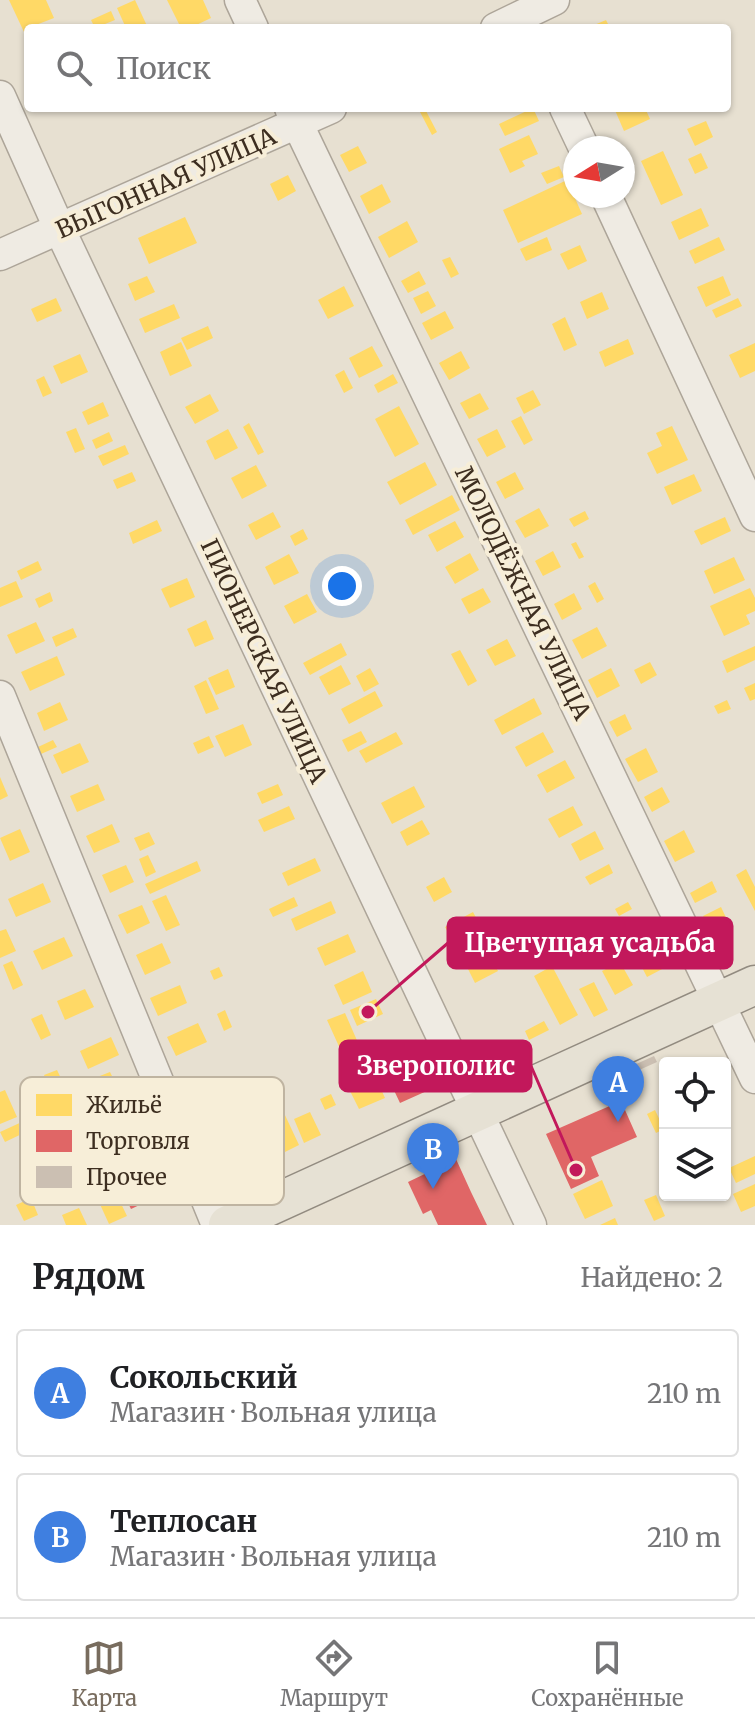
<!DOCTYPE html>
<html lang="ru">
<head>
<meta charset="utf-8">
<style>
	:root { --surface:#fff; --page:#f6f6f6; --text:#202124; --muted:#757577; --line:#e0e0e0; --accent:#786c5e }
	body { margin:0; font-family:Merriweather,serif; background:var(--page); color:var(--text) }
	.controls { position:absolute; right:24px; bottom:24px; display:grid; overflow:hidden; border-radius:8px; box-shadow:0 2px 6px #0004 }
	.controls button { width:72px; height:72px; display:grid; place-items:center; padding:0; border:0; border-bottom:2px solid var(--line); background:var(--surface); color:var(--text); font:40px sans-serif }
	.compass { position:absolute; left:563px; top:136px; width:72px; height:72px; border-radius:50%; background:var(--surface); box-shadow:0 2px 6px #0004; rotate:259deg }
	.you { position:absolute; left:342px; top:586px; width:28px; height:28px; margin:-20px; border:6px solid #fff; border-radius:50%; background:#1a73e8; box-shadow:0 0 0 12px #1a73e833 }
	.badge { display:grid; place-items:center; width:52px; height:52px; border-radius:50%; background:var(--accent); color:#fff; font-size:26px; font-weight:700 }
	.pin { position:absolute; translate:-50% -66px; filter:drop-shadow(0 2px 4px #0008) }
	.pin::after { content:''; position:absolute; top:42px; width:28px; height:24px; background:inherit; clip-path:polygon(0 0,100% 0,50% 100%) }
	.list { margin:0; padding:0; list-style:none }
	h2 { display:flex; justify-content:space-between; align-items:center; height:104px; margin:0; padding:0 32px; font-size:34px }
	h2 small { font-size:26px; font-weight:400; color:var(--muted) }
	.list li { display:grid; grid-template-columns:52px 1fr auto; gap:24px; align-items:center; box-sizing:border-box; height:128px; margin:0 16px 16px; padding:0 16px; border:2px solid var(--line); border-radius:8px }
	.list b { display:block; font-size:30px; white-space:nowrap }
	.list p { margin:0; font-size:26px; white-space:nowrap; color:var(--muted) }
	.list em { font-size:26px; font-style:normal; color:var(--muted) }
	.icon { flex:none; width:44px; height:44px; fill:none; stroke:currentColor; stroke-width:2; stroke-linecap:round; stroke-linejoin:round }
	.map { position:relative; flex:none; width:755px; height:1225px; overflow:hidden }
	.search { position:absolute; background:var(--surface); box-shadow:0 2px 6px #0004; left:24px; right:24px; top:24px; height:88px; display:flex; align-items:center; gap:20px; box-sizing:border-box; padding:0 28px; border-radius:8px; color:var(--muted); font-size:30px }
	.sheet { height:392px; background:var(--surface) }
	nav { display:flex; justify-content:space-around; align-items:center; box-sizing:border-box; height:112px; border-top:2px solid var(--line); background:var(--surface); font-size:22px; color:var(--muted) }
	nav a { display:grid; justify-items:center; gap:4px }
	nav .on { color:var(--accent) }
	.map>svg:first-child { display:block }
	.homes { fill:#ffd966 }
	.shops { fill:#e06666 }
	.building { fill:#cbbfb2 }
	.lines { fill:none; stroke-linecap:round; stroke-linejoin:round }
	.minor-casing { stroke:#ada599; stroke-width:33 }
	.major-casing { stroke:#928b80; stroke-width:41 }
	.minor { stroke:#efebe3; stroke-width:30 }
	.major { stroke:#e6e1d4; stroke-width:38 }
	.labels { text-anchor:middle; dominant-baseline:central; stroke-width:8; stroke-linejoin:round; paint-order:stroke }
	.street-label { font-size:24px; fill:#3d2e20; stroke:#f7eed8 }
	.key { fill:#f7eed8; stroke:#bfb4a1; stroke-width:2 }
	.key-label { font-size:22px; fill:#3d2e20 }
	.leader { fill:none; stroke:#c2185b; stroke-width:3 }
	.callout-dot { fill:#c2185b; stroke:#f7eed8; stroke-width:3 }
	.callout { fill:#c2185b; stroke:#c2185b; stroke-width:3 }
	.callout-label { font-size:26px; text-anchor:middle; font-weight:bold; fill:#fff }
</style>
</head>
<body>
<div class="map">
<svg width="755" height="1225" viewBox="0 0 755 1225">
	<rect width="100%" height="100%" fill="#e7e0d1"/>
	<path class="homes" d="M9 0H46L54 18 28 28 24 32Z
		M135 0 148 28H126L117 8Z
		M167 0H203L211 18 190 28H181Z
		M111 11 115 20 95 28 91 20Z
		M606 20 610 28H587Z
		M533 108 539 121 505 136 499 124Z
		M614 108H645L650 119 624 131Z
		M425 109 437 132 432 135 420 112Z
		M706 121 713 137 695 146 687 129Z
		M529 135 538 154 522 161 525 166 510 173 499 149Z
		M358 146 367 163 349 172 340 155Z
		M663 151 683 195 661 205 641 161Z
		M701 153 708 168 695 174 688 159Z
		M559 166 564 177 547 184 541 173Z
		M288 175 296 191 278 201 270 184Z
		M567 180 582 214 518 243 503 210Z
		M382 184 391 202 369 214 360 196Z
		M701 208 709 226 679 240 671 222Z
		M185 217 197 243 149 264 138 238Z
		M407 221 418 242 389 258 378 237Z
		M547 237 552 250 526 261 520 249Z
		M719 237 725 250 695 264 689 251Z
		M580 245 587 261 568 270 560 254Z
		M450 257 459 274 451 278 442 260Z
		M419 271 426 284 408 293 401 281Z
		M147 276 155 292 135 301 128 284Z
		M723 276 731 295 706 307 697 287Z
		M344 286 354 306 328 319 318 300Z
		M428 291 436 306 421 314 413 298Z
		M602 292 609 309 587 319 580 302Z
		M56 298 62 311 37 322 31 309Z
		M738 298 742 306 716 318 712 310Z
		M174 304 180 318 145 333 139 319Z
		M445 311 454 328 431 340 422 323Z
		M565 317 577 345 564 351 552 324Z
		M208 326 213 338 187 350 181 338Z
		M628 339 634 354 605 367 599 352Z
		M181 342 192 366 170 376 160 352Z
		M755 343V371L740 378 729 355Z
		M372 346 383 366 359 378 349 358Z
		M461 351 470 368 449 380 439 363Z
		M80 354 88 372 61 384 53 366Z
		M344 370 353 388 344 393 335 375Z
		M393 374 398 383 378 393 374 385Z
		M44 376 52 393 43 397 36 380Z
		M533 390 541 405 524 414 516 398Z
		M480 393 489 409 469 419 460 403Z
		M210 394 219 411 195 424 185 407Z
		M103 402 109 416 88 425 82 412Z
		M399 406 419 444 395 457 375 419Z
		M521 416 533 440 524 445 511 421Z
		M249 423 264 452 258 455 243 427Z
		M672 426 688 460 657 474 647 453 662 446 656 433Z
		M76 428 85 449 75 453 66 432Z
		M228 429 238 448 215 460 206 441Z
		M497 429 506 447 487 457 477 439Z
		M109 432 113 441 96 449 92 440Z
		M125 445 129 454 103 466 98 456Z
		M425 462 437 485 400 505 387 482Z
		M256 465 267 486 242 499 231 478Z
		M132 472 136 481 117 489 113 480Z
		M515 472 524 489 505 499 496 482Z
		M694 474 702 491 672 505 664 487Z
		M452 495 460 510 413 535 405 520Z
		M539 508 549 526 525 538 515 521Z
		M585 511 589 519 574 527 569 519Z
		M273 512 281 527 256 540 248 525Z
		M725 517 731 531 701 545 694 531Z
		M157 520 162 531 133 544 129 533Z
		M455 521 464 537 437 552 428 535Z
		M303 529 308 539 295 546 290 536Z
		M576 542 584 557 579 559 571 544Z
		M553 551 561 567 543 576 535 561Z
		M470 553 479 570 455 584 445 567Z
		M289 554 299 573 274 585 265 567Z
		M734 557 745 580 714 594 704 571Z
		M38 561 42 570 21 580 17 571Z
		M187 578 195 597 170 608 161 589Z
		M16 581 23 597 0 607V588Z
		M595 582 604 599 597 603 588 586Z
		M483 588 491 602 469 614 461 599Z
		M750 588 755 598V611L746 615 750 624 724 636 710 606Z
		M50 592 53 601 39 608 35 599Z
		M574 593 582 609 562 620 554 604Z
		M307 594 317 612 294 624 284 606Z
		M206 620 214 639 195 647 187 629Z
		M36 622 45 641 16 654 7 635Z
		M597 627 607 646 582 659 572 640Z
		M73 628 77 637 56 647 52 637Z
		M507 639 516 656 495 666 486 650Z
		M341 643 347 655 310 675 303 663Z
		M755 646V660L727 673 722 661Z
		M460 650 477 681 468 686 451 654Z
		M57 656 65 675 30 691 21 672Z
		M650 662 657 675 641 684 634 670Z
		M341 665 351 684 329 695 319 677Z
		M370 668 379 684 364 692 356 676Z
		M611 668 620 686 597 698 588 680Z
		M228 669 235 687 216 695 208 678Z
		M206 680 219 709 206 714 194 686Z
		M755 683V699L750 701 744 688Z
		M375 691 383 706 349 724 341 709Z
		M534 698 542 714 502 735 494 720Z
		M727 700 731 709 718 714 714 706Z
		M60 702 68 720 44 731 37 713Z
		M625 714 632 729 617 737 609 722Z
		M243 724 252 745 225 757 215 736Z
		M361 731 367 742 348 752 342 740Z
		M396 732 403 744 366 763 359 751Z
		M543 732 554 752 526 767 515 747Z
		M209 736 214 747 198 754 193 743Z
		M53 740 57 747 41 754 38 747Z
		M80 743 89 762 62 774 53 755Z
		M646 748 658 772 638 782 625 759Z
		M565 760 575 778 547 793 537 775Z
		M0 777 8 796 0 800Z
		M98 784 105 800 77 812 70 796Z
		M278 784 283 795 262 804 257 793Z
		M414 786 425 807 392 824 381 803Z
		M662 787 670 802 652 812 644 797Z
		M289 806 295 819 264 832 258 820Z
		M573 806 583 825 559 838 548 819Z
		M422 820 430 834 407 846 400 832Z
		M112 824 120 842 94 853 86 836Z
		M20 829 30 852 10 861 0 838Z
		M684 830 695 852 675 862 664 841Z
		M595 831 604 849 580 861 571 844Z
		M149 832 155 844 140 851 134 838Z
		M148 855 156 872 146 877 139 859Z
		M315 858 321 871 288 886 282 873Z
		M197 861 201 871 150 894 145 884Z
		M609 864 613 873 590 885 585 877Z
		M126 865 134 882 110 893 102 875Z
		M746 869 755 887V911L736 875Z
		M444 877 452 892 434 902 426 887Z
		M712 881 717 892 695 903 690 893Z
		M43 883 51 902 16 917 8 899Z
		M166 895 180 925 166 931 152 901Z
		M294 897 298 906 273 917 269 909Z
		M331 901 336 913 296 931 291 919Z
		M628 902 632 909 619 916 615 909Z
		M142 905 150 923 127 934 118 915Z
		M721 907 731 928 714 937 703 916Z
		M473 912 481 927 453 942 445 927Z
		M6 929 16 951 0 958V931Z
		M348 934 356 952 325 966 317 948Z
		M64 937 73 956 42 970 33 951Z
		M162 943 171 963 145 975 136 955Z
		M654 944 666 967 647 977 635 954Z
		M488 953 498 971 475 983 466 965Z
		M12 961 23 985 13 990 3 965Z
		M620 962 633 985 615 995 602 971Z
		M552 966 578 1015 560 1025 534 976Z
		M219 967 223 976 214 980 210 971Z
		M363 971 372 992 343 1005 334 985Z
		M594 982 608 1010 594 1017 579 989Z
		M180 985 187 1003 158 1016 150 998Z
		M85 989 94 1007 65 1020 57 1001Z
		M376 999 383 1014 357 1026 350 1010Z
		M225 1010 232 1027 224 1031 217 1014Z
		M345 1013 359 1045 342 1053 327 1020Z
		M42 1014 51 1035 41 1040 31 1019Z
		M544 1021 549 1030 529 1040 525 1031Z
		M198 1023 207 1042 176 1056 167 1037Z
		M111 1037 119 1055 88 1069 80 1051Z
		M372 1069 385 1098 359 1109 345 1081Z
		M57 1070 69 1095 56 1101 44 1075Z
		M110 1072 113 1078 95 1086 92 1079Z
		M5 1090 17 1117 0 1124V1092Z
		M331 1094 336 1105 325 1110 320 1099Z
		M655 1110 664 1129 656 1133 647 1114Z
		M310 1112 321 1135 304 1143 294 1119Z
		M284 1113 299 1145 279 1155 264 1122Z
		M24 1121 28 1131 5 1142 0 1132Z
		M755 1156V1174L736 1183 729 1168Z
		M602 1180 613 1206 585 1219 573 1194Z
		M755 1184V1206L741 1212 733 1194Z
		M116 1193 127 1216 109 1224 98 1200Z
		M656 1195 665 1216 654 1221 644 1200Z
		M31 1198 38 1215 24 1221 16 1205Z
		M79 1208 87 1225H66L62 1215Z
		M615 1218 618 1225H600Z"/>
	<path class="shops" d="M420 1070 429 1090 400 1103 391 1084Z
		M621 1101 637 1137 591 1157 599 1176 571 1189 546 1134Z
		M456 1159 471 1192 487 1225H438L431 1210 423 1214 408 1182Z
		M180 1173 191 1198 173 1206 162 1181Z
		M142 1193 146 1202 131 1209 127 1201Z"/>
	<path class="building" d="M654 1056 657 1062 637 1071 634 1065Z"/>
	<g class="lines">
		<g class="minor-casing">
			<path id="minor" d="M240 0 253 28
				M496 28 554 0
				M0 96 60 230 531 1225
				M290 108 755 1078
				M565 108 584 148
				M606 196 755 516
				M0 255 331 108
				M0 696 217 1225"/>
		</g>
		<g class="major-casing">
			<path id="major" d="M228 1225 755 985"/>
		</g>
		<use href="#minor" class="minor"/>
		<use href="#major" class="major"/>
	</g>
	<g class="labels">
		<g class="street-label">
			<text transform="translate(166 183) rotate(-24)">ВЫГОННАЯ УЛИЦА</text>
			<text transform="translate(523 593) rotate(64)">МОЛОДЁЖНАЯ УЛИЦА</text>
			<text transform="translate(264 661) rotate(65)">ПИОНЕРСКАЯ УЛИЦА</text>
		</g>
	</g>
	<rect x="20" y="1077" width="264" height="128" rx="12" class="key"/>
	<rect x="36" y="1094" width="36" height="22" fill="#ffd966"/>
	<rect x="36" y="1130" width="36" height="22" fill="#e06666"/>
	<rect x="36" y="1166" width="36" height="22" fill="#cbbfb2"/>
	<g class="key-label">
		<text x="86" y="1113">Жильё</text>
		<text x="86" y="1149">Торговля</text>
		<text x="86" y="1185">Прочее</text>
	</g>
	<path class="leader" d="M368 1012L448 943M576 1170L531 1066"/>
	<g class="callout-dot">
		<circle cx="368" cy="1012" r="8"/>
		<circle cx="576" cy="1170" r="8"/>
	</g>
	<g class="callout">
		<rect x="448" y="918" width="284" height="50" rx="8"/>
		<rect x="340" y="1041" width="191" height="50" rx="8"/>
	</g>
	<g class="callout-label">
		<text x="590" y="952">Цветущая усадьба</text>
		<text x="436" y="1075">Зверополис</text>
	</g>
</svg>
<div class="controls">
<button><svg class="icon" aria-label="locate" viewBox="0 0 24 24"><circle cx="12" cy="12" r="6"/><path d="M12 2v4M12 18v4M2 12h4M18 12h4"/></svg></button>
<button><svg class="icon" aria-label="layers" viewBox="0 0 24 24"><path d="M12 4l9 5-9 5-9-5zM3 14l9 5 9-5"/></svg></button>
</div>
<svg class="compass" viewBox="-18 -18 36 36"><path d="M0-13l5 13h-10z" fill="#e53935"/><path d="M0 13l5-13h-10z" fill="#757577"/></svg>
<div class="you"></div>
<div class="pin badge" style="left:618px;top:1122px;background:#3f7fe0">A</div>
<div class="pin badge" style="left:433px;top:1189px;background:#3f7fe0">B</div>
<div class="search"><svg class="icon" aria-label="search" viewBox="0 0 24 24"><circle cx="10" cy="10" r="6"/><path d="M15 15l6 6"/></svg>Поиск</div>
</div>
<section class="sheet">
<h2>Рядом<small>Найдено: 2</small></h2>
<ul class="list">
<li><span class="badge" style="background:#3f7fe0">A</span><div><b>Сокольский</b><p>Магазин · Вольная улица</p></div><em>210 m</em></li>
<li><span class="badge" style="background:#3f7fe0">B</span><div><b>Теплосан</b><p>Магазин · Вольная улица</p></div><em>210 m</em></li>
</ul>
</section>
<nav>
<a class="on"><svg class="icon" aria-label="map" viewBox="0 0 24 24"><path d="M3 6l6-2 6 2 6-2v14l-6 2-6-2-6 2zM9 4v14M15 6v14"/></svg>Карта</a>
<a><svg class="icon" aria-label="directions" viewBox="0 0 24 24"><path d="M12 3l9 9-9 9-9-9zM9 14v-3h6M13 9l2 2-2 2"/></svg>Маршрут</a>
<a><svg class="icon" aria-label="saved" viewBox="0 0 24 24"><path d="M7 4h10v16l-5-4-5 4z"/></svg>Сохранённые</a>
</nav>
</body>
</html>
